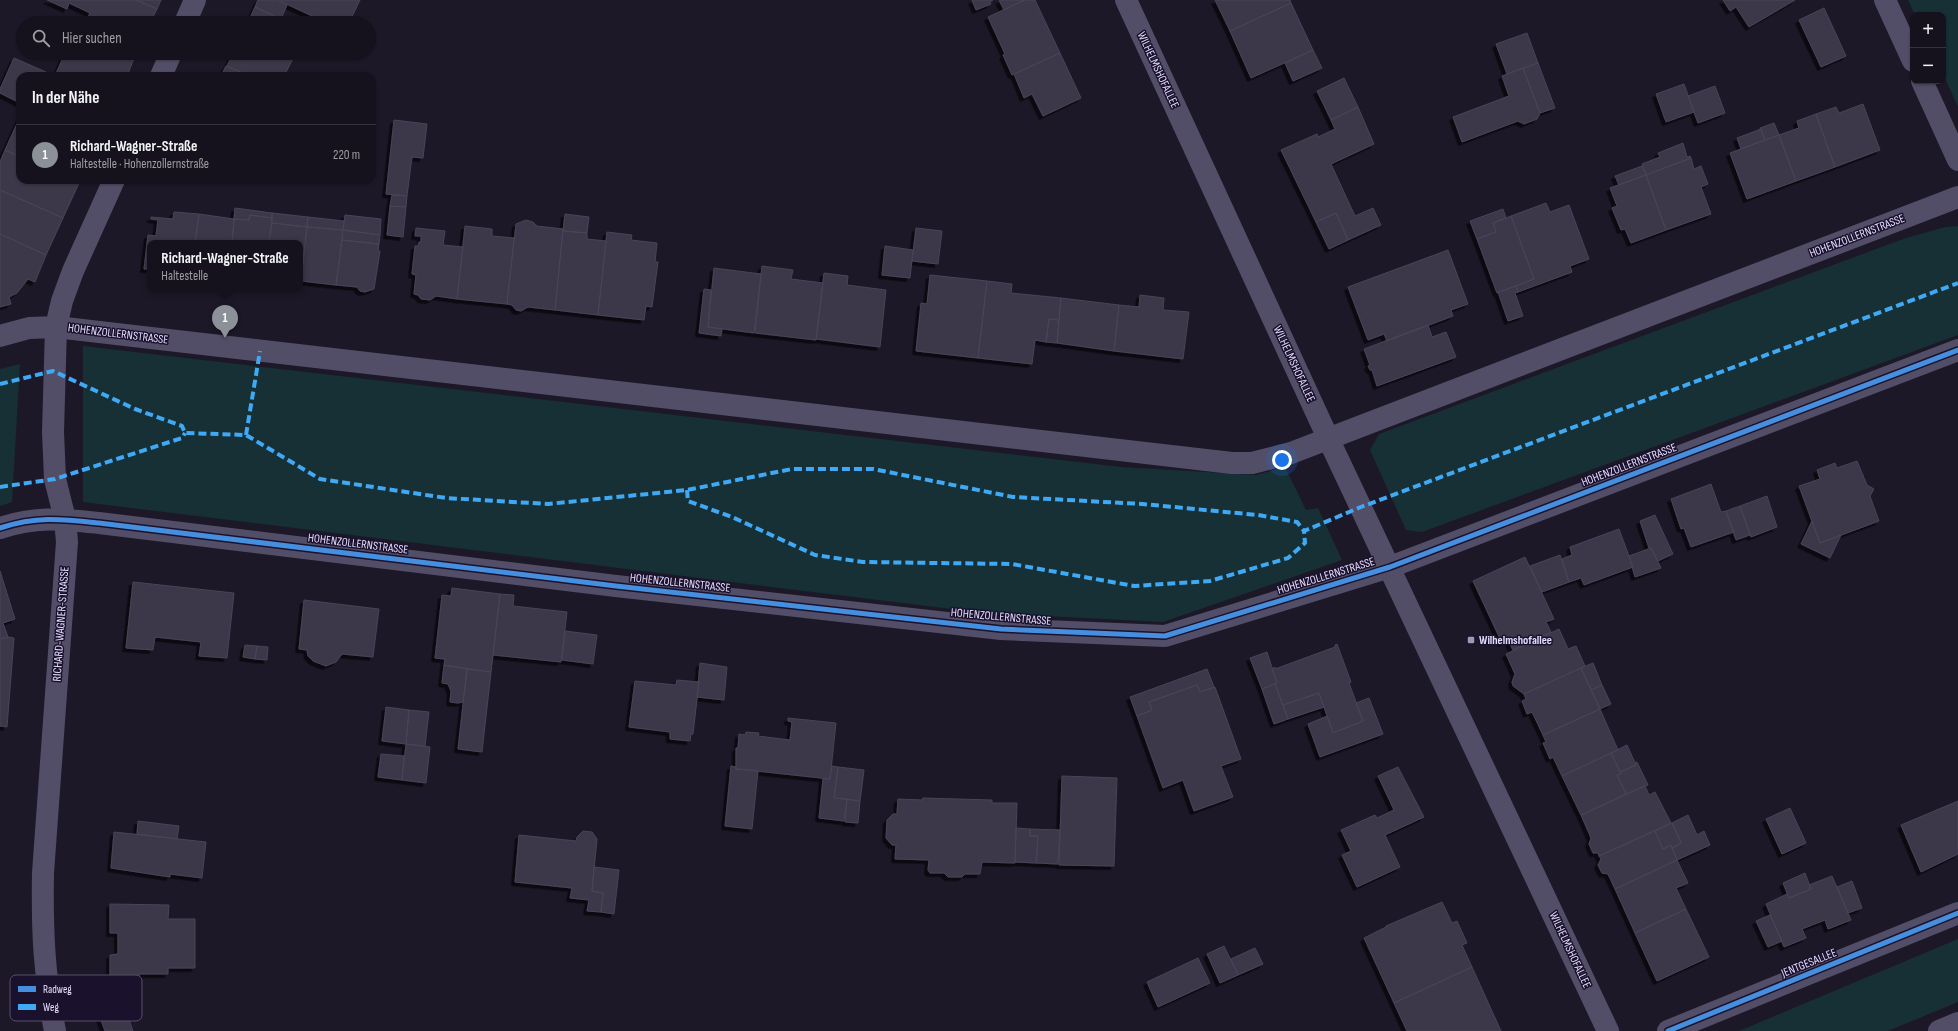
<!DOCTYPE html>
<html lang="de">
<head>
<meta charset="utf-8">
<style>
	:root { --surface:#16121d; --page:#1f1b26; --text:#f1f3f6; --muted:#9e9ea4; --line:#35323b; --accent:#8c9099 }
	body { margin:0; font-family:"Sofia Sans Condensed",sans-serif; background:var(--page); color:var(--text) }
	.controls { position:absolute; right:12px; top:12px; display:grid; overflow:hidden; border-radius:8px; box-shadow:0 1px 3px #0004 }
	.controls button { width:36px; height:36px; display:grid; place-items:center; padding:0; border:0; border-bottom:1px solid var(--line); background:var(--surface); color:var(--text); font:20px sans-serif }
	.you { position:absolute; left:1282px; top:460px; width:14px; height:14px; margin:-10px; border:3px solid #fff; border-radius:50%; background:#1a73e8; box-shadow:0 0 0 6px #1a73e833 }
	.badge { display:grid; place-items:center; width:26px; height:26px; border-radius:50%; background:var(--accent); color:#fff; font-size:13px; font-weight:700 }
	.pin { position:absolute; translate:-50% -33px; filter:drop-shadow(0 1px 2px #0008) }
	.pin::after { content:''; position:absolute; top:21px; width:14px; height:12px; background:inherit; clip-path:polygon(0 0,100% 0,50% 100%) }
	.popup { position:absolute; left:147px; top:240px; width:156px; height:52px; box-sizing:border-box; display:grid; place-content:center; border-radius:8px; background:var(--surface); filter:drop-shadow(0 1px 3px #0005); font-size:13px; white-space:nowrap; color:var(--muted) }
	.popup b { font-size:15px; color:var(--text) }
	.popup::after { content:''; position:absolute; left:50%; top:100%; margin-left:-8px; border:8px solid transparent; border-top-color:var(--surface) }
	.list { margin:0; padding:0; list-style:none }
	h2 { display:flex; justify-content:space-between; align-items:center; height:52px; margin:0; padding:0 16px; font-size:17px }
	h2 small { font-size:13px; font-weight:400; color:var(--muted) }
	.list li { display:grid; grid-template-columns:26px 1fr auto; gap:12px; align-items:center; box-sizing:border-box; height:60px; padding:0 16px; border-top:1px solid var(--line) }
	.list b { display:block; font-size:15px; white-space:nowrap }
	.list p { margin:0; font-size:13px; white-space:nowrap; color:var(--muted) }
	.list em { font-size:13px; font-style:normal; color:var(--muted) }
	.icon { flex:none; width:22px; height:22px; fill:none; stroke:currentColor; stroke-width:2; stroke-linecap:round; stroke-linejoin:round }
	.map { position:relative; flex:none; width:1958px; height:1031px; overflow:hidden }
	.search { position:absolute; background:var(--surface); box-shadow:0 1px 3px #0004; left:16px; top:16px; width:360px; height:44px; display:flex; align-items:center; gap:10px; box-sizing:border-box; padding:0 14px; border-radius:22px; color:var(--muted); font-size:15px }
	.panel { position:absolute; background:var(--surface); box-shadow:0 1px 3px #0004; left:16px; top:72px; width:360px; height:112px; border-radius:12px }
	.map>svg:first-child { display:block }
	.green { fill:#163035 }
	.building { fill:#3c3748; stroke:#4a4359; filter:url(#shadow) }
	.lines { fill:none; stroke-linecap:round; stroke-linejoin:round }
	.street { stroke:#524e67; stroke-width:22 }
	.quiet { stroke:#3fa9f5; stroke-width:4; stroke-dasharray:8 4; stroke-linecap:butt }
	.cycleway-casing { stroke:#1a122d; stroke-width:8 }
	.cycleway { stroke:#468fdf; stroke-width:5 }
	.poi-dot { fill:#a099b3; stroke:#1a122d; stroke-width:1.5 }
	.labels { text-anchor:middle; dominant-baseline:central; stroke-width:3; stroke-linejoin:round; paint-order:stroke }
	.street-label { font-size:12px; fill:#e6deff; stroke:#1a122d }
	.poi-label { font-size:12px; font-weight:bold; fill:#e6deff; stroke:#1a122d; text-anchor:start }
	.key { fill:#1a122d; stroke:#574f6c; stroke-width:1 }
	.key-label { font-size:11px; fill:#e6deff }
</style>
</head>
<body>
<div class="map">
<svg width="1958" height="1031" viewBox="0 0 1958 1031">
	<defs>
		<filter id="shadow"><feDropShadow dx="-3.5" dy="3.5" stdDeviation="0" flood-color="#0009"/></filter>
	</defs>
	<rect width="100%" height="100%" fill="#1d1827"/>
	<path class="green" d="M1908 0H1958V107L1943 74V15H1915Z
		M1958 226V335L1422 532 1406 530 1370 450 1379 434 1903 239 1945 227Z
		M83 346 1121 467 1256 475 1285 467 1306 510 1318 508 1342 560 1163 622 984 613 83 502Z
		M20 364 12 502 0 506V369Z
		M1958 939V1002L1888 1031H1739Z"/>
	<path class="building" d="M47 0H136L157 9 150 23H85L90 13 69 3 67 9Z
		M136 0H161L157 9Z
		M258 0H275L287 5 281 19 255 7Z
		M278 0H360L349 23H327Z
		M972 0H993L990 2 991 4 976 10Z
		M999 0H1025L1004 10Z
		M1025 0H1035L1060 53 1012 75 1003 55 1005 54 988 17Z
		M1215 0H1290L1291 3 1230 31Z
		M1723 0H1795L1749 27 1736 7 1730 11Z
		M1291 3 1313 50 1251 78 1230 31Z
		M255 7 281 19 279 23H255L249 20Z
		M1824 8 1846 56 1821 67 1799 20Z
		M247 20H249L255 23H246Z
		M1527 33 1538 63 1507 74 1496 44Z
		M1313 50 1322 68 1293 81 1285 63Z
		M65 53H130L135 56 127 76H55Z
		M233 53H296L284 76H249L227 66Z
		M1060 53 1081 98 1043 116 1032 94 1024 98 1014 74Z
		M14 58 55 76H20V103L0 93V89Z
		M1538 63 1555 108 1540 113 1523 68Z
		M226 66H227L249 76H221Z
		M1523 68 1540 113 1537 119 1524 124 1518 121 1462 142 1453 117 1509 96 1502 76Z
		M1344 78 1358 107 1331 120 1317 91Z
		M1684 84 1694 112 1666 122 1656 94Z
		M1715 86 1725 113 1698 123 1688 96Z
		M1863 104 1880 150 1835 167 1816 114 1836 107 1839 113Z
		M1358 107 1374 144 1331 164 1355 216 1373 208 1381 225 1348 240 1336 213 1316 222 1281 150 1317 134 1318 137 1335 129 1331 120Z
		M1816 114 1835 167 1796 181 1779 135 1799 128 1797 121Z
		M20 117V157L5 150Z
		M394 120 427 124 423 158 412 157 407 196 386 194Z
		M1774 123 1779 135 1765 140 1760 128Z
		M1761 129 1765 140 1741 149 1737 138Z
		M1779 135 1796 181 1747 199 1730 153Z
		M1683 143 1687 157 1690 156 1691 158 1646 175 1642 164 1660 157 1658 153Z
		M5 150 20 157V180H72L79 183 63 218 0 190V162Z
		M1691 158 1694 169 1701 166 1708 184 1701 187 1711 214 1666 230 1646 175Z
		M1642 166 1646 175 1619 185 1615 176Z
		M1646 175 1666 230 1631 243 1625 229 1621 230 1612 208 1617 206 1610 188Z
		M0 190 63 218 46 255 0 234Z
		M392 195 407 196 406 207 390 206Z
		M1546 203 1550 212 1569 205 1589 259 1570 266 1572 272 1518 292 1516 286 1534 279 1511 216Z
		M390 206 406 207 403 237 387 235Z
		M235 208 272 213V218L250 215 249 220 234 219Z
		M1503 209 1506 218 1493 223 1496 232 1477 239 1470 221Z
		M174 212 199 214 195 243H150V269H144L148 235 156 236 158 220 151 219V217L173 219Z
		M272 213 308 217 307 227 272 223Z
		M1336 213 1348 240 1329 249 1316 222Z
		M199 214 234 219 232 243H195Z
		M565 214 589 217 587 233 563 231Z
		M250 215 272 218 269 243H232L234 219 249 220Z
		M345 215 381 219 380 235 343 230Z
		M1511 216 1534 279 1497 293 1477 239 1496 232 1493 223Z
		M308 217 344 221 343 230 307 227Z
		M526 220 533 222 537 226 563 229 555 310 528 307 521 311 516 310 512 305 507 304 516 224Z
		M272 223 307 227 301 281 300 243H269Z
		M465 226 492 229V236L514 238 507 304 457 299Z
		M307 227 343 230 336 285 301 281Z
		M416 228 445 231 443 245 463 247 457 299 436 296 430 300 421 299 418 295 414 294 416 275 412 274 415 246H418L419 242H421V236H415Z
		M916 228 942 231 938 264 912 261Z
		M343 230 380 235 379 244 342 240Z
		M563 231 587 233V239L606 241 598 315 555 310Z
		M607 232 632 235 631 240 657 243 655 262H658L652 307 646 306 644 320 598 315Z
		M0 234 46 255 35 282 28 279 17 293 9 297 11 304 0 307Z
		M342 240 379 244 378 251H380L374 289 365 292 360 291 357 287 336 285Z
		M885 246 913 250 910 278 882 275Z
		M1448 250 1468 304 1451 310 1453 316 1387 341 1384 334 1368 340 1348 287Z
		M762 266 793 270 791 279 823 283 816 340 755 333Z
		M714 268 761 274 754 333 708 327Z
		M824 273 848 276 847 285 886 290 880 347 816 339Z
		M930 275 987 281 978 358 916 351 921 303 927 304Z
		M987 281 1012 284 1011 293 1061 298 1059 320 1049 319 1046 342 1035 340 1032 364 978 358Z
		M1516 286 1518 292 1515 293 1523 316 1508 321 1498 292Z
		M704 289 711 290 708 327 722 329 721 336 699 333Z
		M1140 295 1164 298 1163 310 1189 312 1183 359 1114 351 1119 305 1139 307Z
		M1061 298 1119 305 1114 351 1057 343Z
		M1049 319 1059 320 1057 343 1046 342Z
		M1428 325 1432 337 1446 332 1456 357 1377 386 1372 370H1370L1368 366 1370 365 1364 349Z
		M1857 461 1867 485 1874 489 1870 496 1879 521 1820 543 1799 486 1820 479 1817 470 1835 463 1837 468Z
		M1711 484 1721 512 1726 511 1734 532 1691 547 1684 528 1681 529 1671 499Z
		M1767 496 1777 527 1751 537 1740 506Z
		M1740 506 1750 535 1736 540 1726 511Z
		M1655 515 1673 554 1658 561 1651 548H1649L1640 521Z
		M1812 521 1820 543 1841 535 1830 558 1801 544Z
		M1619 529 1633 567 1584 585 1581 578 1569 582 1562 559 1572 555 1570 547Z
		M1651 548 1661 568 1635 577 1629 556Z
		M1560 555 1569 582 1542 592 1530 566Z
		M1525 557 1554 619 1546 622 1551 632 1513 650 1508 640 1502 643 1473 581Z
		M0 571 15 619 3 623 8 637 0 639Z
		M133 582 234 593 227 658 199 656 201 642 155 637 153 650 126 648Z
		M452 588 500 594 491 672 444 665 445 659 435 658 442 595 451 596Z
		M500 594 514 595 513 606 567 612 561 662 493 655Z
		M304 600 379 609 373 657 342 654 336 662 326 666 313 661 308 656 307 650 299 649Z
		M1559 629 1568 649 1576 646 1585 666 1524 694 1513 686 1512 682 1515 674 1506 654Z
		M565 631 597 635 593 664 562 660Z
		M8 637 14 638 7 727 0 726V639Z
		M1337 644 1351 682 1349 683 1363 721 1333 733 1319 693 1283 705 1275 684 1277 683 1272 669 1275 667V669L1335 647V645Z
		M245 645 257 646 255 659 243 657Z
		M257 646 268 647 267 660 255 659Z
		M1267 652 1277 683 1262 689 1250 658Z
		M700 663 727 667 724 700 697 697Z
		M1593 663 1602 685 1591 690 1581 668Z
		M444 665 467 669 463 702 458 703 450 702 451 691 448 684 442 683Z
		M1581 668 1600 709 1543 735 1532 712 1527 714 1522 701 1526 699 1524 694Z
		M467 669 491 672 482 752 458 749Z
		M1207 669 1214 687 1200 692 1197 685 1149 702 1152 710 1137 716 1130 697Z
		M677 680 699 682 693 734H691L690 741 670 739V732L629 727 635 681 676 685Z
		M1275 684 1288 719 1274 724 1262 689Z
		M1197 685 1200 692 1215 687 1241 759 1221 766 1233 797 1194 811 1183 780 1163 788 1137 716 1152 710 1149 702Z
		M1602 685 1611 704 1600 709 1591 690Z
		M1319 693 1324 707 1288 719 1283 705Z
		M1369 698 1383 734 1320 757 1308 724 1327 716 1333 733 1363 721 1356 703Z
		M386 707 409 710 406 744 382 741Z
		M1600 709 1618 750 1562 776 1553 757 1550 759 1543 743 1546 742 1543 735Z
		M409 710 429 712 425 746 406 744Z
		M788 718 836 723 830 779 738 769 736 770V748H738L739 734 745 735 746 732 759 733 758 736 790 740 792 722 788 721Z
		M406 744 430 747 426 783 402 780Z
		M1627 745 1636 765 1620 772 1611 753Z
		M1611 753 1621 774 1617 775 1626 794 1581 815 1562 776Z
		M381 754 404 756 402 780 378 777Z
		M1637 762 1648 785 1626 794 1617 775 1621 774 1620 772 1636 765 1635 763Z
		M731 766 736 767V770L738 769 758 771 752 829 725 826Z
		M832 766 838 767 834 798 847 799 844 821 819 818 823 779H830Z
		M838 767 864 770 860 801 834 798Z
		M1398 767 1424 817 1385 835 1400 867 1357 887 1342 855 1351 851 1341 830 1375 815 1377 818 1394 810 1378 776Z
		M1062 776 1117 778 1114 866 1059 865Z
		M1645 786 1649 795 1655 792 1671 823 1599 856 1598 853H1593L1589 844 1591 838 1581 815Z
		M923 798 992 800V803H1017L1015 863 982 862 980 874H965L962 877H948L944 873H930L928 870 929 860 895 859 896 845H892L886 838 887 820 893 814H897L898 799 922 800Z
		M847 799 860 801 858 823 845 822Z
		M1958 801V854L1921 872 1901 825Z
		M1790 808 1806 843 1782 854 1766 819Z
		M1688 815 1697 835 1704 831 1710 845 1677 860 1672 848 1680 844 1681 841 1672 823Z
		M138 821 179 826 177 839 137 834Z
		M1672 823 1681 843 1672 848 1671 845 1663 849 1655 831Z
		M1016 828 1030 829V836H1038L1036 863 1015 862Z
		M1030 829 1060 830 1058 864 1036 863 1038 836H1030Z
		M583 831 592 832 597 839 592 891 603 893 601 912 587 911 589 900 570 898 572 888 515 882 519 835 576 841 577 837Z
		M1655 831 1663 849 1671 845 1677 860 1615 889 1608 874 1602 873 1598 865 1601 859 1599 856Z
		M114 832 206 842 202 878 170 874V877L111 868Z
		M1677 860 1688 883 1676 888 1686 909 1635 933 1615 889Z
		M594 867 619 870 614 914 601 912 603 893 592 891Z
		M1805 873 1811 889 1789 898 1783 883Z
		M1832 876 1851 920 1828 929 1825 920 1802 929 1806 938 1784 947 1766 904 1787 894 1789 898 1811 889 1809 885Z
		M1852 881 1862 908 1848 913 1837 887Z
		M1442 902 1452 923 1457 921 1467 943 1462 945 1472 967 1394 1003 1364 938 1386 927V926Z
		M110 904 169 905 168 919H195V968H168V974H139V983L110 984V955L118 954V933H110Z
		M1686 909 1709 957 1657 981 1635 933Z
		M1770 915 1782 941 1768 947 1756 921Z
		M1224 946 1238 975 1220 983 1207 954Z
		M1255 948 1263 964 1238 975 1231 959Z
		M1198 958 1210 983 1158 1007 1147 982Z
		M1472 967 1501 1031H1407L1394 1003Z
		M124 1005 133 1031H105L98 1012Z"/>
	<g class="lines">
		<path class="street" d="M1126 0 1328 438 1608 1031
			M1885 0 1913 61
			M185 23 195 0
			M161 76 171 53
			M1922 81 1958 160
			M0 336 29 328 56 327 1232 463H1252L1291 453 1958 197
			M0 528C37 516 61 519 99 523L616 586 1001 629 1165 636 1390 567 1958 350
			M55 1031C44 976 42 929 43 873L67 542 65 519 55 479 53 432 56 327 62 301 73 271 114 180
			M1668 1031 1958 913
			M1939 1031 1958 1023"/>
		<path class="quiet" d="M0 384 53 371 135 409 182 426 185 433 246 435 320 479 446 498 548 504 687 490 792 469H873L1013 497 1142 504 1258 515 1297 522 1304 531 1361 507 1958 283
			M246 435 260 351
			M0 487 55 479 182 438 185 433
			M687 490 688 501 732 517 815 555 863 562 1012 564 1134 586 1210 581 1288 558 1305 543 1304 531"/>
		<g class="cycleway-casing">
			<path id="cycleway" d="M0 528C37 516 61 519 99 523L616 586 1001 629 1165 636 1390 567 1958 350
				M1668 1031 1958 913"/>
		</g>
		<use href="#cycleway" class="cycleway"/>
	</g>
	<rect class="poi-dot" x="1467" y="636" width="8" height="8" rx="2"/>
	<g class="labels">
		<g class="street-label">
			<text transform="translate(1158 70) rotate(65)">WILHELMSHOFALLEE</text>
			<text transform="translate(1857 236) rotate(-21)">HOHENZOLLERNSTRASSE</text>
			<text transform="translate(118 334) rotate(7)">HOHENZOLLERNSTRASSE</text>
			<text transform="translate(1294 364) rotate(65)">WILHELMSHOFALLEE</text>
			<text transform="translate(1629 465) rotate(-21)">HOHENZOLLERNSTRASSE</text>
			<text transform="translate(358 544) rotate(7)">HOHENZOLLERNSTRASSE</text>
			<text transform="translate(1326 576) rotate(-17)">HOHENZOLLERNSTRASSE</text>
			<text transform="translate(680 583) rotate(6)">HOHENZOLLERNSTRASSE</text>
			<text transform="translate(1001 617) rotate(5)">HOHENZOLLERNSTRASSE</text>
			<text transform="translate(61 624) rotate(-86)">RICHARD-WAGNER-STRASSE</text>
			<text transform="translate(1570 950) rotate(65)">WILHELMSHOFALLEE</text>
			<text transform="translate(1809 963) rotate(-22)">JENTGESALLEE</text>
		</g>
		<g class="poi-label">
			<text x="1479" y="640">Wilhelmshofallee</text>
		</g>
	</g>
	<rect x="10" y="975" width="132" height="46" rx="6" class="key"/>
	<rect x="18" y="986" width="18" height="6" fill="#468fdf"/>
	<rect x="18" y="1004" width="18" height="6" fill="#3fa9f5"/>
	<g class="key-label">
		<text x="43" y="993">Radweg</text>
		<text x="43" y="1011">Weg</text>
	</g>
</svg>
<div class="controls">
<button>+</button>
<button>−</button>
</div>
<div class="you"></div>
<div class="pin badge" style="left:225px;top:338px">1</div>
<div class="popup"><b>Richard-Wagner-Straße</b>Haltestelle</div>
<div class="search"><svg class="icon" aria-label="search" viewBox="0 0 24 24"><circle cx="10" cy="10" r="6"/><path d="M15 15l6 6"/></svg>Hier suchen</div>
<section class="panel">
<h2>In der Nähe<small></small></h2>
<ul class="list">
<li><span class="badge">1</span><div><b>Richard-Wagner-Straße</b><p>Haltestelle · Hohenzollernstraße</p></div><em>220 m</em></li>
</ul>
</section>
</div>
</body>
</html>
